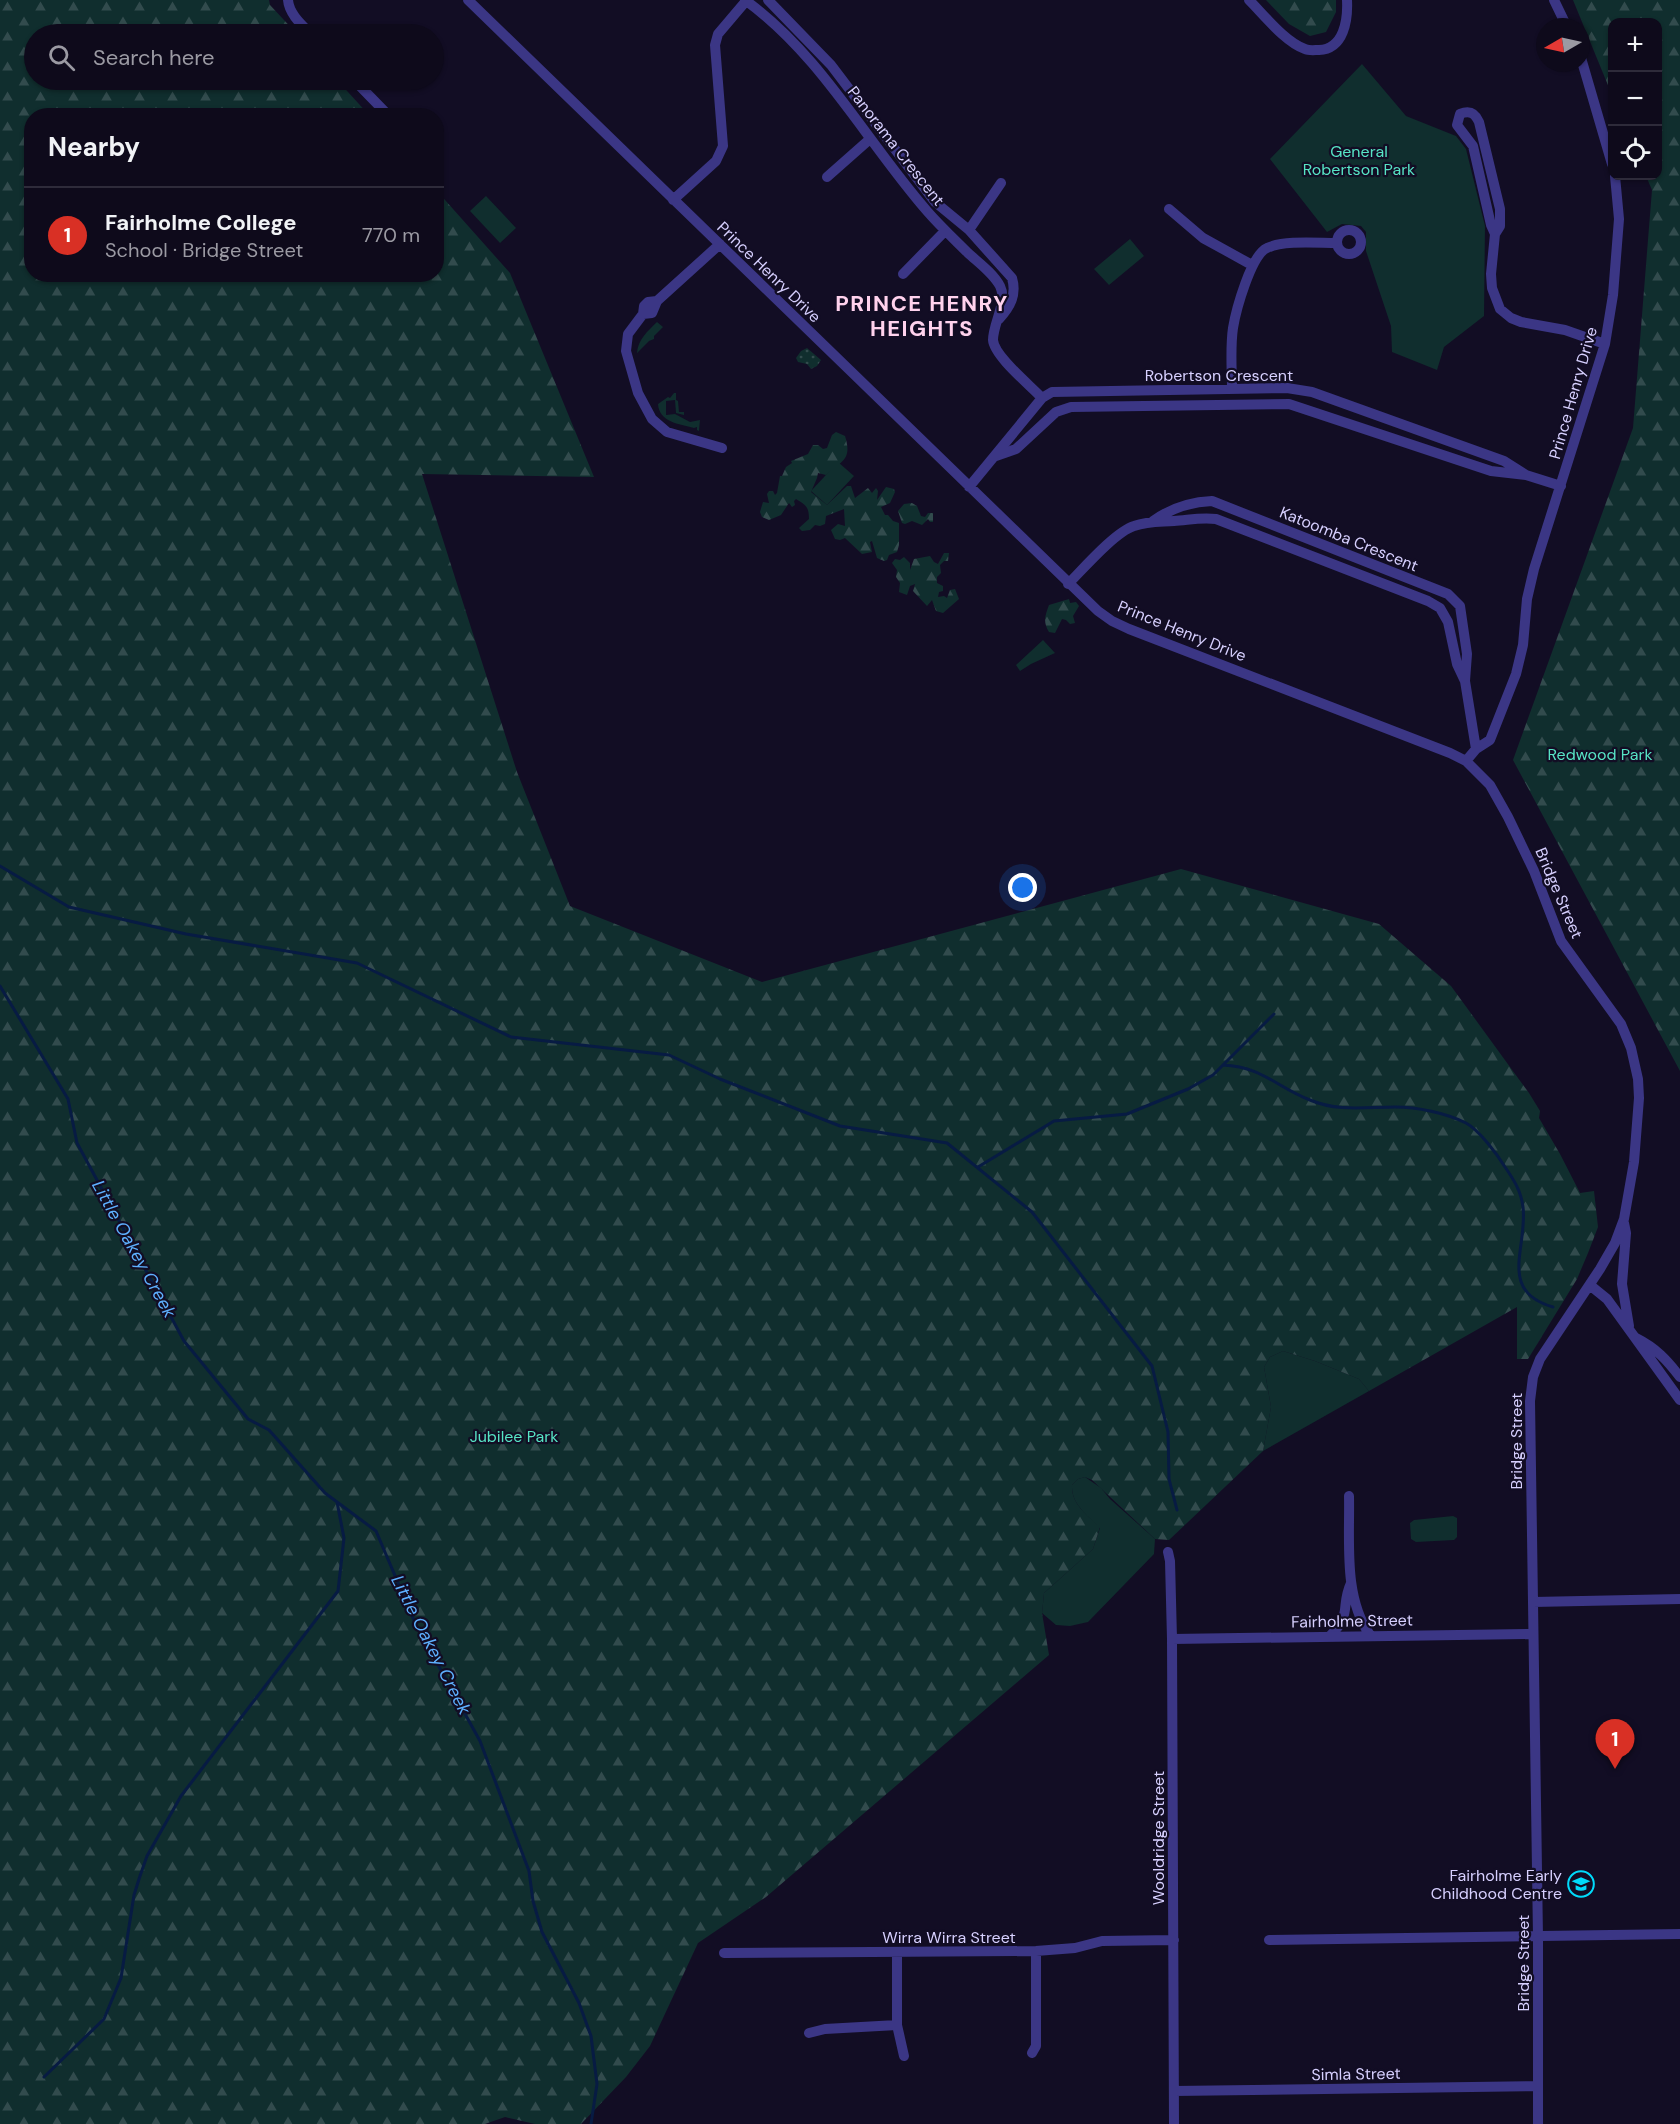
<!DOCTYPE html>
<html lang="en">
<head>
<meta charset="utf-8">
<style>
	:root { --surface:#0e0a1b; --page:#171324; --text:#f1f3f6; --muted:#9b9aa3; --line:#2e2b3a; --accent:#d93025 }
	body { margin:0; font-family:"DM Sans",sans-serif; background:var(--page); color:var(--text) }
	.controls { position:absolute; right:18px; top:18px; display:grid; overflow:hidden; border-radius:12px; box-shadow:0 2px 4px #0004 }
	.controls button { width:54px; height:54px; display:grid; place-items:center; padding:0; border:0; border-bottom:2px solid var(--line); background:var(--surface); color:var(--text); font:30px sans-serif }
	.compass { position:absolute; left:1536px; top:18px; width:54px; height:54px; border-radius:50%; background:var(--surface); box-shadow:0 2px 4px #0004; rotate:261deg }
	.you { position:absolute; left:1023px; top:888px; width:21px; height:21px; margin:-15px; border:4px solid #fff; border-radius:50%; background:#1a73e8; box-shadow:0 0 0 9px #1a73e833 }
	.badge { display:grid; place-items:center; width:39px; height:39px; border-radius:50%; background:var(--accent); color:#fff; font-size:20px; font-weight:700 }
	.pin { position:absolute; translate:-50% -50px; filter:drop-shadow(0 2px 3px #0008) }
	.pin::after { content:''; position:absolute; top:32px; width:21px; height:18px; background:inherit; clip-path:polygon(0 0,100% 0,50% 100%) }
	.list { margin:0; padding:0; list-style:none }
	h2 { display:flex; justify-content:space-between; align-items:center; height:78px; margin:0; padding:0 24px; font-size:26px }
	h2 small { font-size:20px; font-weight:400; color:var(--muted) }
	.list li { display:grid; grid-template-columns:39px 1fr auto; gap:18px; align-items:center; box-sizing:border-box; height:96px; padding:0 24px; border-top:2px solid var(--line) }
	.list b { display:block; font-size:22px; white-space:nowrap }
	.list p { margin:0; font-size:20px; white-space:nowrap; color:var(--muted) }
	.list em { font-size:20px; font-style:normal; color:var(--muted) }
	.icon { flex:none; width:33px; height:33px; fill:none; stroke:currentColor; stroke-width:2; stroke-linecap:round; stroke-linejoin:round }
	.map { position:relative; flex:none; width:1680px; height:2124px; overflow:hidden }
	.search { position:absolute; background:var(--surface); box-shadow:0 2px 4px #0004; left:24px; top:24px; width:420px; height:66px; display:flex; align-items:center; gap:15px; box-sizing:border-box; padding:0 21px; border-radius:33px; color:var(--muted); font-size:22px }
	.panel { position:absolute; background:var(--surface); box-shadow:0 2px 4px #0004; left:24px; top:108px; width:420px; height:174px; border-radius:24px }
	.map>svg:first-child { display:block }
	.green { fill:#102e2e }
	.forest { fill:url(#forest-firs) }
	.garden { fill:url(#garden-dots) }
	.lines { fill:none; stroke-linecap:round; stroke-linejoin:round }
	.stream { stroke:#071b43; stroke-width:3 }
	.minor { stroke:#3b3685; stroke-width:10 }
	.labels { text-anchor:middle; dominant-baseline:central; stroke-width:4.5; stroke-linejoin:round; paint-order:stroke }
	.street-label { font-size:16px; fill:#d7d0ff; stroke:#120d24 }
	.park-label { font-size:16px; fill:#57e4c5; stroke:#120d24 }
	.poi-label { font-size:16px; fill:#d7d0ff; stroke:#120d24; text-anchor:end }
	.water-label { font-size:18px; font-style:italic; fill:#5eb0ff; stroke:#120d24 }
	.district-label { font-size:22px; font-weight:bold; letter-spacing:1.5px; fill:#ffd2ed; stroke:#120d24 }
</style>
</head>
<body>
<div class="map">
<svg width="1680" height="2124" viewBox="0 0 1680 2124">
	<defs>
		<pattern id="forest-firs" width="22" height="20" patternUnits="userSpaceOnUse" patternTransform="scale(1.5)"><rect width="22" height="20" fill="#102e2e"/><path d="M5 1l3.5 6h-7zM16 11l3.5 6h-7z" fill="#324b4d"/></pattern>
		<pattern id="garden-dots" width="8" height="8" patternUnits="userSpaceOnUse" patternTransform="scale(1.5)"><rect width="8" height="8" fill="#102e2e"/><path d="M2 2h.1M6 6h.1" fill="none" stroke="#324b4d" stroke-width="1.8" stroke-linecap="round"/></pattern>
	</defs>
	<rect width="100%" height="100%" fill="#120d24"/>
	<path class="green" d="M1362 64 1406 116 1456 136 1466 149 1485 226 1484 316 1444 347 1437 370 1392 352 1391 326 1366 251V232L1361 226 1342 224 1327 232 1270 159Z
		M486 196 516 228 500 243 470 211Z
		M1130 239 1144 256 1109 285 1094 269Z
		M657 322 663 327 654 336V339L649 341 637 353C638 339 648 331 657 322Z
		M674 393H676V400L678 401 679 412H684V415L676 413 675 400 666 401V415L675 414 690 422 700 420 699 431 697 430V427L694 428C679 424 659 422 658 404L668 397 670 398Z
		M838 462 854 476 827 505 811 491Z
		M1043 640 1055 653 1031 664 1020 671 1016 665Z
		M1283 1351 1315 1361 1359 1379 1369 1391 1263 1451 1271 1407 1264 1367 1270 1357Z
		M1085 1477 1101 1488 1110 1499 1155 1539 1154 1554 1088 1622 1070 1626 1056 1625 1042 1613 1044 1593 1093 1549 1100 1528C1087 1515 1071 1504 1072 1485L1078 1479Z
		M1453 1516 1457 1518V1537L1454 1540 1416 1542 1411 1539 1410 1523 1414 1520Z"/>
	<path class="forest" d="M0 0H269L270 5 297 34H34V80H337L369 115 32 116V274H436L437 191 510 273 594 477 422 474 517 772 570 906 762 982 1181 869 1379 924 1451 986 1529 1093 1540 1111 1539 1118 1560 1154 1580 1193 1594 1191 1598 1227 1588 1253 1577 1279 1528 1359H1517V1307L1369 1391 1359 1379 1315 1361 1283 1351 1270 1357 1264 1367 1271 1407 1263 1451 1169 1540 1155 1539 1092 1480 1085 1477 1078 1479 1072 1485C1071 1504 1087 1515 1100 1527L1093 1549 1044 1593 1042 1613 1049 1655 766 1897 698 1943 650 2046 626 2077 581 2124H535L505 2117 485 2124H0Z
		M1266 0H1336V12L1326 32 1310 36 1289 24Z
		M1573 0H1680V1071L1513 760 1633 428 1652 190 1646 176H1658V22H1612V95Z
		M836 432 845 436C853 461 840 461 826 475L818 473 817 478 811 492 827 505 847 486H851L855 498 868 488 872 493 876 488 878 491 877 500 886 487 894 489 895 492 890 503 881 507 885 515H888L893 521 899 523V545L897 552 889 555 887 560 884 561 877 558 872 541 870 542 872 552 862 554 845 538 840 540 835 539 831 530 838 524 845 526 844 509 826 516 825 524 820 526 815 525 810 530 802 531 799 528 809 519C809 507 806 505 796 499L794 501 795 505 792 507 789 503 781 515 769 520 762 517 760 512 763 502 769 503 767 494 769 491H773L775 495 777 493 780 476H782L786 467 792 463 791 461 808 454 813 445H818L823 449 827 448 832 435Z
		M912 503 917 506 921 516 925 517 928 513H933V522H930L928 519 922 525 912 521 905 524 902 523 898 511 904 504Z
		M944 553H949L948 561H944L940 565 941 573 937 577V583L943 586V591L939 592 938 597 944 596 947 598 950 590 955 589 959 599 943 613 936 611 932 600 927 606 913 591 915 584 910 586 907 595 899 592 900 583 896 577 897 570 892 563 895 559 900 560 904 557 910 563V570L914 559 930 556 934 562 938 564Z
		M1069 599 1070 603 1076 602 1079 606 1073 616 1075 623 1070 624 1066 620 1062 619 1055 633 1049 632C1042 621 1046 614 1049 605Z"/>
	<path class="garden" d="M807 348 821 360 817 366 811 369 807 364 798 362 796 358 801 351Z"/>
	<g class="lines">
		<path class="stream" d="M0 866 69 907 186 934 357 963 511 1037 669 1055 720 1079 840 1126 947 1143 1032 1212 1152 1366 1168 1432 1169 1479 1177 1510
			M0 986 68 1099 77 1143 184 1341 248 1419 269 1430 325 1493 376 1531 416 1625 480 1741 529 1871 533 1901 542 1932 579 2003 591 2036 597 2084 591 2124
			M1223 1065C1263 1067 1276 1087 1310 1100 1338 1112 1366 1107 1395 1107 1417 1107 1446 1113 1466 1123 1479 1130 1497 1154 1505 1167 1514 1180 1521 1191 1523 1207 1528 1247 1497 1291 1553 1307
			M978 1167 1054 1121 1127 1114 1188 1089 1213 1075 1274 1014
			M44 2077 104 2019 121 1978 134 1895 140 1876 147 1856 181 1796 338 1591 344 1538 337 1502"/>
		<path class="minor" d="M288 0C289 14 302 25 311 34
			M468 0 1098 611 1112 621 1129 629 1450 753 1466 761 1476 749 1490 740 1516 674 1523 645 1527 599 1534 569 1605 344 1613 295 1619 219 1615 176
			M745 0C821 55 866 141 927 211 940 226 954 239 968 253 979 263 993 273 1000 286 1008 302 993 323 993 340 994 356 1031 386 1042 398
			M768 0 831 65 935 202 969 230 1012 278C1017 295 1010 307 999 319
			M1249 0C1264 15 1285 42 1305 49 1309 51 1315 50 1319 50 1344 49 1348 20 1347 0
			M1554 0 1567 27
			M1581 58 1612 164
			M354 80 389 116
			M827 177 870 139
			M673 200 716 161 723 146 715 45 718 34 746 1
			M1169 209 1203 238 1252 265
			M1337 242a12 12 0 1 1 24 0a12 12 0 1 1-24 0Z
			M969 230 1001 183
			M1495 234 1491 225 1473 146 1457 125 1460 114C1470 110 1475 113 1479 122L1500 209V226L1495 234 1491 274 1492 288 1500 309 1511 318 1521 322 1565 330 1605 344
			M720 244 657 301 648 302 644 306 643 314 628 334 626 351 638 393 652 419 667 432 722 448
			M903 274 945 231
			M643 314 652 313 657 301
			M1232 389C1232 369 1230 348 1233 328 1236 310 1251 255 1267 248 1284 240 1317 243 1336 243
			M996 456 1016 449 1056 412 1071 407 1289 404 1491 471 1526 475 1561 486
			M969 487 1042 398 1052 392 1287 388 1312 392 1504 461 1526 475
			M1153 521C1171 508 1190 502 1212 501L1448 594 1460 606 1467 654 1465 681
			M1068 584C1083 569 1115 532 1134 526 1148 521 1160 522 1174 521 1189 520 1201 517 1216 519L1428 601 1440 608 1448 622 1457 664 1465 681 1476 749
			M1466 761 1490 785 1508 817 1534 871 1561 941 1621 1024 1631 1048 1638 1079 1639 1098 1634 1162 1624 1219 1615 1243 1600 1269 1540 1359 1533 1377 1530 1401 1538 1937V2124
			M1624 1223 1626 1233 1622 1284 1629 1326
			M1591 1286 1607 1299 1615 1310 1680 1400
			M1636 1338C1656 1348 1667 1360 1680 1377
			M1349 1496C1350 1541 1343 1597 1370 1635
			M1168 1552 1170 1561 1172 1639 1174 2124
			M1533 1602 1680 1599
			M1330 1636C1353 1613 1340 1607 1351 1583
			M1172 1639 1533 1634
			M1269 1940 1680 1934
			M897 1952V2025L904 2056
			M724 1953 1036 1951 1075 1948 1102 1941 1174 1940
			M809 2033 825 2029 897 2025
			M1032 2053 1036 2046V1951
			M1174 2091 1538 2086"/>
	</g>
	<defs>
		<g id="school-ring" transform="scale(1.35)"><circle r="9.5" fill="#120d24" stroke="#00dbfb" stroke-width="1.5"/><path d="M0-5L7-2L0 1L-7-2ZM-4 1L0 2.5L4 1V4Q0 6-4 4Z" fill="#00dbfb"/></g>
	</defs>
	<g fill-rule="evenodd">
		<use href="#school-ring" x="1581" y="1884"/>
	</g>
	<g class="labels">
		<g class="street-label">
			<text transform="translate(896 146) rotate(52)">Panorama Crescent</text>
			<text transform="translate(769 272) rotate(44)">Prince Henry Drive</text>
			<text x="1219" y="375">Robertson Crescent</text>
			<text transform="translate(1573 393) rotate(-74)">Prince Henry Drive</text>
			<text transform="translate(1349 539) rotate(22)">Katoomba Crescent</text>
			<text transform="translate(1182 631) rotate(22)">Prince Henry Drive</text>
			<text transform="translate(1559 893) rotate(67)">Bridge Street</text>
			<text transform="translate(1516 1441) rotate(-90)">Bridge Street</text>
			<text transform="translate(1352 1621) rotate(-1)">Fairholme Street</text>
			<text transform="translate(1158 1838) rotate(-90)">Wooldridge Street</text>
			<text x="949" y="1937">Wirra Wirra Street</text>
			<text transform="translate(1523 1963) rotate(-90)">Bridge Street</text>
			<text transform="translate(1356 2074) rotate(-1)">Simla Street</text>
		</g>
		<g class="park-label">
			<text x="1359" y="151">General<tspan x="1359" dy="18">Robertson Park</tspan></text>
			<text x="1600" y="754">Redwood Park</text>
			<text x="514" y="1436">Jubilee Park</text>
		</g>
		<g class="poi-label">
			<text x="1562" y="1875">Fairholme Early<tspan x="1562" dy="18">Childhood Centre</tspan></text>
		</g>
		<g class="water-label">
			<text transform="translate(134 1249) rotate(61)">Little Oakey Creek</text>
			<text transform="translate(431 1645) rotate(63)">Little Oakey Creek</text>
		</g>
		<g class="district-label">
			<text x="922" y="303">PRINCE HENRY<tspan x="922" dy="25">HEIGHTS</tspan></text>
		</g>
	</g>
</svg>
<div class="controls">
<button>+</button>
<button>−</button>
<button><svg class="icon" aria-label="locate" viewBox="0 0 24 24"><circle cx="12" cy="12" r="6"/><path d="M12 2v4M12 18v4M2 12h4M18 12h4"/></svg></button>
</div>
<svg class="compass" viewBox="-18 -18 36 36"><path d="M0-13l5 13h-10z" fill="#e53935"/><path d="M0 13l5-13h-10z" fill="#9b9aa3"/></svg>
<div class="you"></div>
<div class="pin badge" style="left:1615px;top:1769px">1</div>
<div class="search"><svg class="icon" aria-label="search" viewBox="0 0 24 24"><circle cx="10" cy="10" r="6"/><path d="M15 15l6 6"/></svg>Search here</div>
<section class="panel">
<h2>Nearby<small></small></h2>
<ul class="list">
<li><span class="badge">1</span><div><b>Fairholme College</b><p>School · Bridge Street</p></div><em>770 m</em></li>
</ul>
</section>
</div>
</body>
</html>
